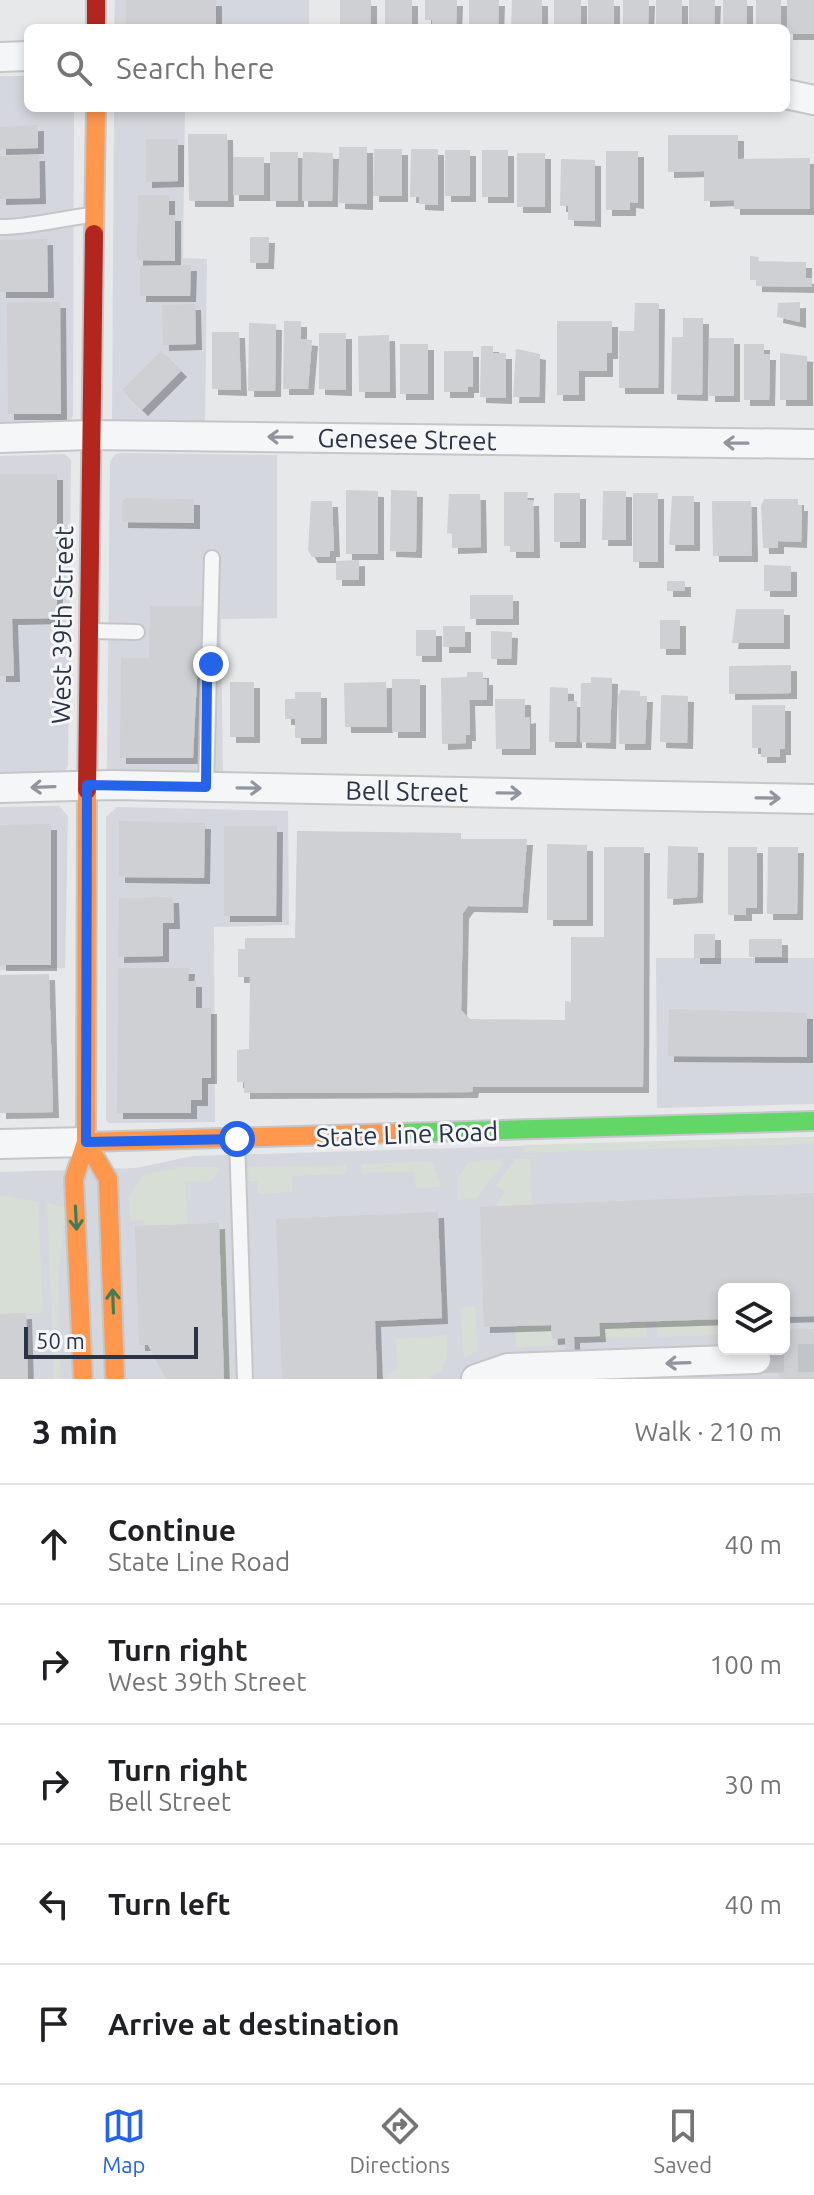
<!DOCTYPE html>
<html lang="en">
<head>
<meta charset="utf-8">
<style>
	:root { --surface:#fff; --page:#f6f6f6; --text:#202124; --muted:#757577; --line:#e0e0e0; --accent:#2563eb }
	body { margin:0; font-family:Ubuntu,sans-serif; background:var(--page); color:var(--text) }
	.controls { position:absolute; right:24px; bottom:24px; display:grid; overflow:hidden; border-radius:12px; box-shadow:0 4px 12px #0003 }
	.controls button { width:72px; height:72px; display:grid; place-items:center; padding:0; border:0; border-bottom:2px solid var(--line); background:var(--surface); color:var(--text); font:40px sans-serif }
	.scale { position:absolute; left:24px; bottom:20px; width:174px; box-sizing:border-box; padding-left:8px; border:4px solid #2b3445; border-top:0; font-size:22px; line-height:28px; white-space:nowrap; color:#2b3445; -webkit-text-stroke:6px #f4f6f9; paint-order:stroke }
	.stop { position:absolute; width:24px; height:24px; margin:-18px; border:6px solid #2563eb; border-radius:50%; background:#fff }
	.stop.end { background:#2563eb; border-color:#fff; box-shadow:0 2px 8px #0008 }
	.list { margin:0; padding:0; list-style:none }
	h2 { display:flex; justify-content:space-between; align-items:center; height:104px; margin:0; padding:0 32px; font-size:34px }
	h2 small { font-size:26px; font-weight:400; color:var(--muted) }
	.list li { display:grid; grid-template-columns:52px 1fr auto; gap:24px; align-items:center; box-sizing:border-box; height:120px; padding:0 32px; border-top:2px solid var(--line) }
	.list b { display:block; font-size:30px; white-space:nowrap }
	.list p { margin:0; font-size:26px; white-space:nowrap; color:var(--muted) }
	.list em { font-size:26px; font-style:normal; color:var(--muted) }
	.icon { flex:none; width:44px; height:44px; fill:none; stroke:currentColor; stroke-width:2; stroke-linecap:round; stroke-linejoin:round }
	.map { position:relative; flex:none; width:814px; height:1379px; overflow:hidden }
	.search { position:absolute; background:var(--surface); box-shadow:0 4px 12px #0003; left:24px; right:24px; top:24px; height:88px; display:flex; align-items:center; gap:20px; box-sizing:border-box; padding:0 28px; border-radius:12px; color:var(--muted); font-size:30px }
	.sheet { height:704px; background:var(--surface) }
	nav { display:flex; justify-content:space-around; align-items:center; box-sizing:border-box; height:112px; border-top:2px solid var(--line); background:var(--surface); font-size:22px; color:var(--muted) }
	nav a { display:grid; justify-items:center; gap:4px }
	nav .on { color:var(--accent) }
	.map>svg:first-child { display:block }
	.built { fill:#d4d7dd; fill-rule:evenodd }
	.green { fill:#d6ded6 }
	.building { fill:#ced0d3; filter:url(#shadow) }
	.lines { fill:none; stroke-linecap:round; stroke-linejoin:round }
	.street-tunnel { stroke:#c1c4c9; stroke-width:28; stroke-dasharray:28 14; stroke-linecap:butt }
	.lane-casing { stroke:#c4c6c8; stroke-width:18 }
	.street-casing { stroke:#c4c6c8; stroke-width:32 }
	.fast-casing { stroke:#c4c6c8; stroke-width:22 }
	.slow-casing { stroke:#c4c6c8; stroke-width:22 }
	.jam-casing { stroke:#c4c6c8; stroke-width:22 }
	.lane { stroke:#f5f6f7; stroke-width:14 }
	.street { stroke:#f5f6f7; stroke-width:28 }
	.fast { stroke:#63d668; stroke-width:18 }
	.slow { stroke:#ff974d; stroke-width:18 }
	.jam { stroke:#b3261e; stroke-width:18 }
	.oneway { stroke:#90959e }
	.oneway2 { stroke:#447d55 }
	.route { stroke:#2563eb; stroke-width:10 }
	.labels { text-anchor:middle; dominant-baseline:central; stroke-width:6; stroke-linejoin:round; paint-order:stroke }
	.street-label { font-size:26px; fill:#2b3445; stroke:#f4f6f9 }
</style>
</head>
<body>
<div class="map">
<svg width="814" height="1379" viewBox="0 0 814 1379">
	<defs>
		<filter id="shadow"><feDropShadow dx="6" dy="6" stdDeviation="0" flood-color="#0004"/></filter>
	</defs>
	<rect width="100%" height="100%" fill="#e6e8ea"/>
	<path class="built" d="M115 0H309V28H114Z
		M0 76H28V108H74L73 415 70 423 0 428Z
		M114 108H185L183 258 207 259 205 425 115 423 112 420Z
		M121 453 277 455V618L221 619 223 777 110 774 107 770 110 462 115 454Z
		M65 454 71 460 68 766 64 773 0 778V456Z
		M59 806 68 816 65 968 0 970V807Z
		M117 807 288 811 289 925 214 927 215 1122 109 1123 106 1120V817Z
		M656 958H814V1104L657 1108Z
		M814 1137V1379H0V1172L136 1168 193 1156ZM724 1289H784V1349H724Z"/>
	<path class="green" d="M814 1137 813 1144 524 1153 523 1145Z
		M501 1159 503 1164 476 1199 458 1200V1177L469 1161Z
		M516 1159H530L532 1205 495 1206 505 1192 496 1186Z
		M432 1161 441 1187 416 1188 415 1172 361 1173V1164Z
		M346 1165V1174L292 1176 293 1192 258 1194 257 1181H249L248 1169 253 1167Z
		M181 1167H220L212 1181 185 1182 188 1224 144 1226V1220L130 1221 129 1197 144 1174Z
		M0 1195 38 1202 43 1313 0 1314Z
		M47 1203 66 1208 58 1278 61 1379H54Z
		M219 1221 226 1234 231 1379H224Z
		M475 1305 478 1350 464 1359 460 1308Z
		M724 1319V1335L657 1337 656 1321Z
		M646 1322 647 1337 600 1339 599 1323Z
		M551 1325 554 1346 516 1347 515 1326Z
		M447 1335V1355L442 1371 426 1379H383L397 1368 396 1339Z"/>
	<path class="building" d="M126 0H216V28H126Z
		M340 0H371V25H340Z
		M385 0H412V28H385Z
		M425 0H457L456 28H432V20H425Z
		M469 0H499L498 28H469Z
		M512 0H542V28H511Z
		M554 0H581V28H554Z
		M588 0H614V28H588Z
		M623 0H649L648 28H623Z
		M656 0H682V28H656Z
		M689 0H715L714 28H689Z
		M723 0H747V28H723Z
		M756 0H781V28H756Z
		M787 0H814V34H787Z
		M38 125V148L0 149V127Z
		M188 134H227L228 201H189Z
		M668 135H738V159L810 158V209H734V200L704 201V171L668 172Z
		M146 139H178V181L146 182Z
		M339 147H367V204L339 203Z
		M374 149H402V196H373Z
		M411 149H438V205L419 204V197H410Z
		M445 150H470V196H445Z
		M482 150H508V197H482Z
		M606 151H638V203L630 202V210H606Z
		M270 152H298V201H270Z
		M303 152 333 153 332 201H302Z
		M517 153H545V207H517Z
		M39 155 40 198 0 199V156Z
		M233 157H264V195H233Z
		M561 159 595 160V221L568 220V206H560Z
		M138 195H169V215H175V261L137 260Z
		M250 237H269L268 263H250Z
		M47 239 48 292H0V240Z
		M750 256 759 257 758 261 806 262V278H812V287L756 286V280H750Z
		M191 265 190 296H140V266Z
		M60 302 61 414H8L7 303Z
		M800 302V322L777 317 778 303Z
		M635 303H659L658 388H619V331H634Z
		M195 304 196 344 163 345 162 305Z
		M683 318H703L702 395 671 394 672 337H683Z
		M284 321H301V339L312 340 308 389H283Z
		M557 321H612V353H607V371H579V395H557Z
		M249 323 276 324 275 391H248Z
		M212 332H239L241 390 212 389Z
		M319 333H346V390L319 389Z
		M389 335 390 392H359L358 336Z
		M709 338H734V396H709Z
		M400 344H428V394H400Z
		M744 344H764V354H770L769 400H744Z
		M481 346H493V353H506V398L480 397Z
		M516 349 540 354 539 397H513Z
		M161 351 181 371 142 410 122 390Z
		M444 351H473V387H468V392H444Z
		M780 353 807 356V400H780Z
		M0 474H57V618L12 619 14 676H0Z
		M346 490 378 491V554H346Z
		M391 490 417 491 416 552 390 551Z
		M603 491H626V540H602Z
		M504 492H528L527 500H533L534 552H510V546H504Z
		M554 493H580V542H554Z
		M633 493H658V562H633Z
		M449 494H480L481 547 452 548V534L447 533Z
		M672 496H694V545H669Z
		M127 498 194 499V523L122 522V501Z
		M764 499H798V505H802L801 542 778 541V548H763L761 506Z
		M311 501H332L334 551H330V557H312L308 550Z
		M712 501H751L752 556H713Z
		M359 560V580H336V561Z
		M764 565 791 566V591H764Z
		M667 581H685V591H667Z
		M470 595H513V619H470Z
		M150 606H207V614H203V659H198L193 758H120L121 658H149Z
		M736 609H784V643H732Z
		M660 620H680V649H660Z
		M443 626H465V647H443Z
		M416 630H436V656H416Z
		M491 631 512 632 511 659H491Z
		M791 665V693L729 694V666Z
		M467 672H483V679H487V700H469L470 735H466V743L442 744 441 678 467 677Z
		M591 677 612 678 610 743 580 742 581 683H591Z
		M392 679H420V732H392Z
		M230 682H254V737H230Z
		M386 682 387 727H345L344 683Z
		M550 687 568 688V701H577L576 742H549Z
		M621 690 640 691V696H647L645 744H619L618 696Z
		M295 692H321V738H295V719H285V699H295Z
		M661 695 688 696 687 743 660 742Z
		M495 699H525V718L530 717V749H496Z
		M752 705H785V749H780V757H761V748H752Z
		M119 821 205 823 204 878 119 877Z
		M51 824V965H0V825Z
		M224 826H277L276 916H224Z
		M297 831 461 833V839H527L522 907 468 906 463 913 461 1010 469 1019 565 1020V1001L571 1002V937H604V847H644L643 1087H473L472 1092 244 1093V1082H237V1050L249 1049 250 977H238V949H245V938H295Z
		M547 844 587 845V920H547Z
		M668 846 698 847 697 897 667 899Z
		M728 847H757V908H746V915H728Z
		M768 847H798L797 914H767Z
		M173 897 174 923H163V956L118 957 119 898Z
		M694 934H715V958H694Z
		M749 939H782V957H749Z
		M118 968H189L188 981H196V1008H211V1078H202V1100H191V1113H117Z
		M49 974 53 1112 0 1113V975Z
		M669 1009 807 1013V1057L668 1056Z
		M814 1193V1316L784 1317V1289H724V1319L599 1323 600 1336 574 1337 575 1379H566L565 1338 552 1339 551 1325 484 1327 480 1207Z
		M438 1212 442 1318 375 1321 377 1379H282L276 1219Z
		M219 1223 224 1379H166L148 1345H139L135 1226Z
		M26 1313 28 1379H0V1314Z
		M814 1329V1379H780L777 1358 778 1349H784V1330Z"/>
	<g class="lines">
		<path class="street-tunnel" d="M756 1359 814 1358"/>
		<g class="lane-casing">
			<path id="lane" d="M0 227C33 227 61 218 93 215
				M89 631 137 632
				M206 787 212 558
				M237 1140 245 1379"/>
		</g>
		<g class="street-casing">
			<path id="street" d="M0 57 28 56
				M786 94 814 100
				M0 438 90 435 814 444
				M0 788 113 785 814 799
				M0 1144 86 1142
				M476 1379 508 1368 756 1359"/>
		</g>
		<g class="fast-casing">
			<path id="fast" d="M399 1133 814 1121"/>
		</g>
		<g class="slow-casing">
			<path id="slow" d="M94 234 96 108
				M86 1142 399 1133
				M86 1142 108 1179 115 1379
				M83 1379 74 1179 86 1142 87 790"/>
		</g>
		<g class="jam-casing">
			<path id="jam" d="M96 0V28
				M87 790 94 234"/>
		</g>
		<use href="#lane" class="lane"/>
		<use href="#street" class="street"/>
		<use href="#fast" class="fast"/>
		<use href="#slow" class="slow"/>
		<use href="#jam" class="jam"/>
	</g>
	<defs><path id="oneway-shaft" d="M-6 0H5M1.5-3L5.5 0L1.5 3" fill="none" stroke-width="1.6" stroke-linecap="round" stroke-linejoin="round" transform="scale(2)"/></defs>
	<g class="oneway">
		<use href="#oneway-shaft" transform="translate(280 437) rotate(-179)"/>
		<use href="#oneway-shaft" transform="translate(736 443) rotate(-179)"/>
		<use href="#oneway-shaft" transform="translate(43 787) rotate(178)"/>
		<use href="#oneway-shaft" transform="translate(249 788) rotate(1)"/>
		<use href="#oneway-shaft" transform="translate(509 793) rotate(1)"/>
		<use href="#oneway-shaft" transform="translate(768 798) rotate(1)"/>
		<use href="#oneway-shaft" transform="translate(678 1363) rotate(178)"/>
	</g>
	<g class="oneway2">
		<use href="#oneway-shaft" transform="translate(76 1218) rotate(87)"/>
		<use href="#oneway-shaft" transform="translate(113 1301) rotate(-92)"/>
	</g>
	<g class="lines">
		<path class="route" d="M211 664 207 679 206 787 87 785 86 1142 237 1139"/>
	</g>
	<g class="labels">
		<g class="street-label">
			<text transform="translate(407 439) rotate(1)">Genesee Street</text>
			<text transform="translate(62 625) rotate(-89)">West 39th Street</text>
			<text transform="translate(407 791) rotate(1)">Bell Street</text>
			<text transform="translate(407 1134) rotate(-2)">State Line Road</text>
		</g>
	</g>
</svg>
<div class="controls">
<button><svg class="icon" aria-label="layers" viewBox="0 0 24 24"><path d="M12 4l9 5-9 5-9-5zM3 14l9 5 9-5"/></svg></button>
</div>
<div class="scale">50 m</div>
<div class="stop" style="left:237px;top:1139px"></div>
<div class="stop end" style="left:211px;top:664px"></div>
<div class="search"><svg class="icon" aria-label="search" viewBox="0 0 24 24"><circle cx="10" cy="10" r="6"/><path d="M15 15l6 6"/></svg>Search here</div>
</div>
<section class="sheet">
<h2>3 min<small>Walk · 210 m</small></h2>
<ul class="list">
<li><svg class="icon" aria-label="ahead" viewBox="0 0 24 24"><path d="M12 20V5M6 11l6-6 6 6"/></svg><div><b>Continue</b><p>State Line Road</p></div><em>40 m</em></li>
<li><svg class="icon" aria-label="right" viewBox="0 0 24 24"><path d="M7 20v-9h11M14 6l5 5-5 5"/></svg><div><b>Turn right</b><p>West 39th Street</p></div><em>100 m</em></li>
<li><svg class="icon" aria-label="right" viewBox="0 0 24 24"><path d="M7 20v-9h11M14 6l5 5-5 5"/></svg><div><b>Turn right</b><p>Bell Street</p></div><em>30 m</em></li>
<li><svg class="icon" aria-label="left" viewBox="0 0 24 24"><path d="M17 20v-9H6M10 6l-5 5 5 5"/></svg><div><b>Turn left</b></div><em>40 m</em></li>
<li><svg class="icon" aria-label="arrive" viewBox="0 0 24 24"><path d="M6 21V4h12l-3 4 3 4H6"/></svg><div><b>Arrive at destination</b></div></li>
</ul>
</section>
<nav>
<a class="on"><svg class="icon" aria-label="map" viewBox="0 0 24 24"><path d="M3 6l6-2 6 2 6-2v14l-6 2-6-2-6 2zM9 4v14M15 6v14"/></svg>Map</a>
<a><svg class="icon" aria-label="directions" viewBox="0 0 24 24"><path d="M12 3l9 9-9 9-9-9zM9 14v-3h6M13 9l2 2-2 2"/></svg>Directions</a>
<a><svg class="icon" aria-label="saved" viewBox="0 0 24 24"><path d="M7 4h10v16l-5-4-5 4z"/></svg>Saved</a>
</nav>
</body>
</html>
